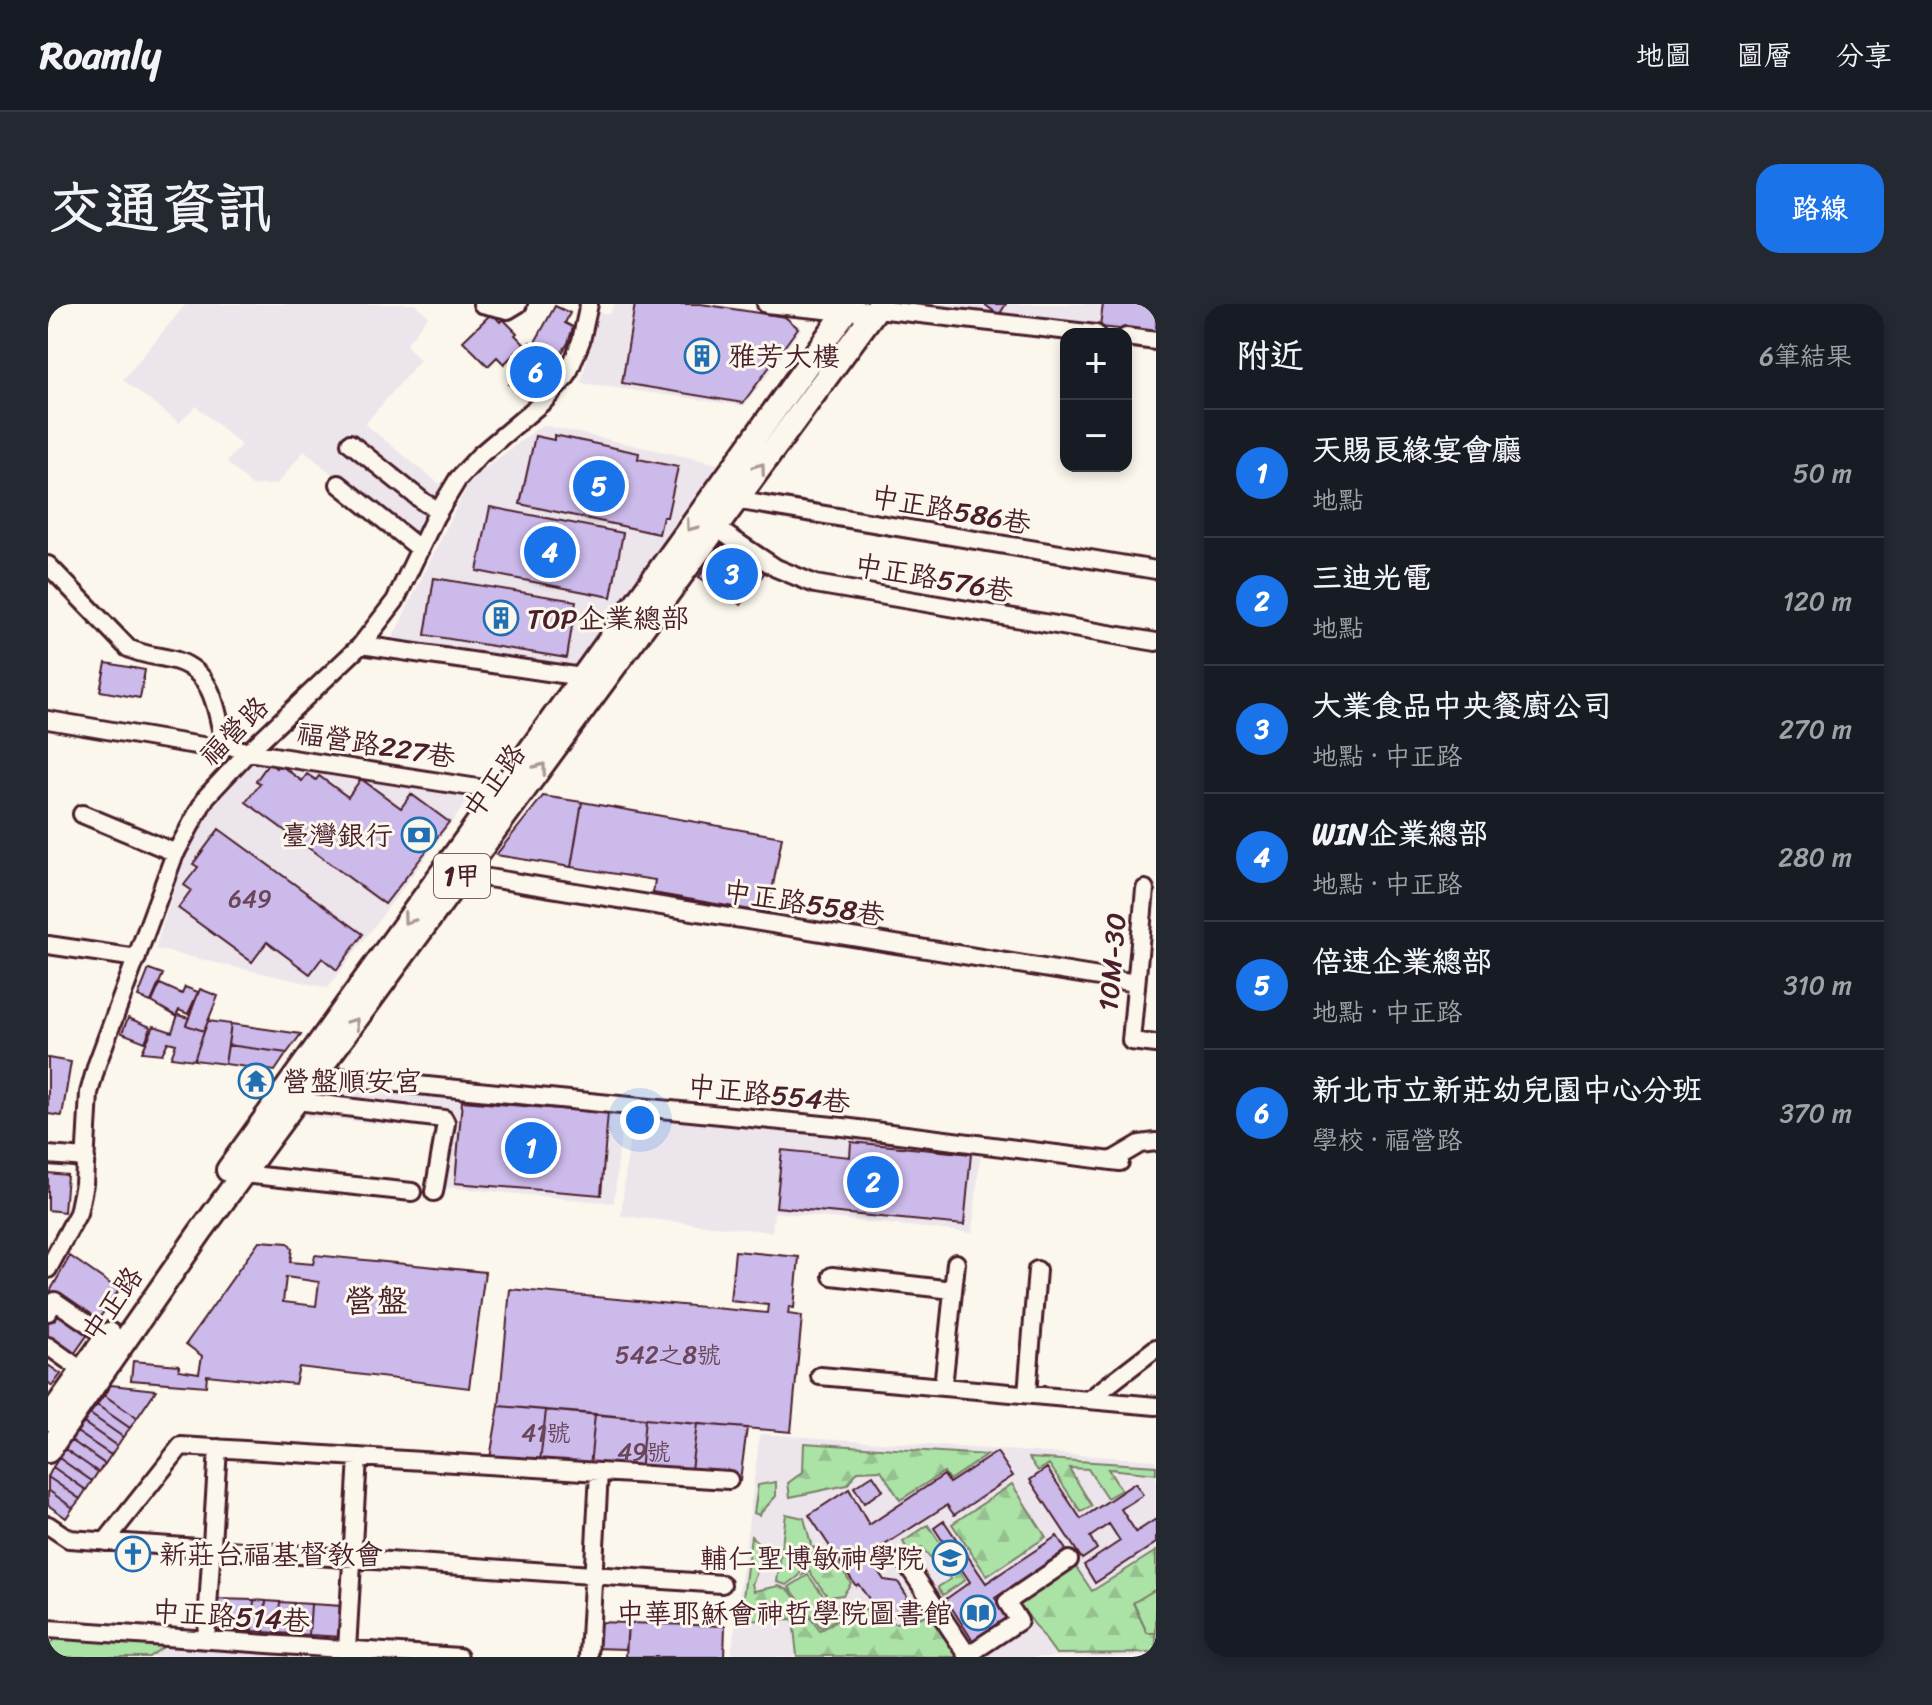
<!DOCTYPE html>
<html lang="zh-TW">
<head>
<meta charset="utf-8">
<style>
	:root { --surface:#171b24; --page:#242831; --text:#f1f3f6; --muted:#9ea1a6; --line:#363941; --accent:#1a73e8 }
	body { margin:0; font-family:Sriracha,"LXGW WenKai TC",sans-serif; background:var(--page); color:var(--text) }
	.controls { position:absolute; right:24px; top:24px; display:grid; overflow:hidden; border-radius:16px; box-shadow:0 4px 12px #0003 }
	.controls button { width:72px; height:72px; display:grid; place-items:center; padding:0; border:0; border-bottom:2px solid var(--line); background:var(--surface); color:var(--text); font:40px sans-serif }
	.you { position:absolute; left:592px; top:816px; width:28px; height:28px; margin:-20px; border:6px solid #fff; border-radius:50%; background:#1a73e8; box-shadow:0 0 0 12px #1a73e833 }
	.badge { display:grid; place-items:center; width:52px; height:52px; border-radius:50%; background:var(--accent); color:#fff; font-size:26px; font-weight:700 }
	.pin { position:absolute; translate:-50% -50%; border:4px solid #fff; box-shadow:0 2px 8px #0006 }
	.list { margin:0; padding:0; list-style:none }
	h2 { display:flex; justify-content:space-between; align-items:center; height:104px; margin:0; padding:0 32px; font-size:34px }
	h2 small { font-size:26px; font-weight:400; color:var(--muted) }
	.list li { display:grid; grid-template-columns:52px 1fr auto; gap:24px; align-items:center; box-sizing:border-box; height:128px; padding:0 32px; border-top:2px solid var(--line) }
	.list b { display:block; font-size:30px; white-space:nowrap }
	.list p { margin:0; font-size:26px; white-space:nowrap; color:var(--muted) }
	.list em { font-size:26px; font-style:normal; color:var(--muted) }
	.map { position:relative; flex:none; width:1108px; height:1353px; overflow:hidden; border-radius:24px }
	header { display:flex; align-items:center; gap:48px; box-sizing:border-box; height:112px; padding:0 40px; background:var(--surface); border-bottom:2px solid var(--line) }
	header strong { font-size:38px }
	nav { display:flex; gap:44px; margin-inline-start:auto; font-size:28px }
	.intro { display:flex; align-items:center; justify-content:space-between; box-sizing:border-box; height:192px; padding:0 48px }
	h1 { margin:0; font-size:56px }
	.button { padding:20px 36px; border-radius:24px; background:var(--accent); color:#fff; font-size:28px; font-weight:700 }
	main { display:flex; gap:48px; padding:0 48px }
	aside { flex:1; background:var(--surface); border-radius:24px; box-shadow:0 4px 12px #0003 }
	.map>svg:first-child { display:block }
	.built { fill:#ede5ec }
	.green { fill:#abe2a6; stroke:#7a8068; stroke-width:2 }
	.forest { fill:url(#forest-firs); stroke:#7a8068; stroke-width:2 }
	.building { fill:#ccbaeb; stroke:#4a1f2b; stroke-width:2; fill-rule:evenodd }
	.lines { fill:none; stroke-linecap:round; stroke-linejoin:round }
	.minor-casing { stroke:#4a1f2b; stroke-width:22 }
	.major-casing { stroke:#4a1f2b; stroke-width:28 }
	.minor { stroke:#fbf7ec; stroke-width:16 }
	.major { stroke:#fbf7ec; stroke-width:22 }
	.oneway { stroke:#ab9695 }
	.labels { text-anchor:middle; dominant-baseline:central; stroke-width:6; stroke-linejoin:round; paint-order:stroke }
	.number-label { font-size:24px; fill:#6a465b }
	.shield { fill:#fbf7ec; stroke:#7f6065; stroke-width:2 }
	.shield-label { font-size:26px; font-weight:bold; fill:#4a1f2b }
	.poi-label { font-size:28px; fill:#4a1f2b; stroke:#fbf7ec; text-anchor:start }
	.street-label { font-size:28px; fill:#4a1f2b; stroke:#fbf7ec }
	.quarter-label { font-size:32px; fill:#4a1f2b; stroke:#fbf7ec }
</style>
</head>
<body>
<header>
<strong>Roamly</strong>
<nav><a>地圖</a><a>圖層</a><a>分享</a></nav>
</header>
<div class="intro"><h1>交通資訊</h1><a class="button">路線</a></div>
<main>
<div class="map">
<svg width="1108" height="1353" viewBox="0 0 1108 1353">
	<defs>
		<pattern id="forest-firs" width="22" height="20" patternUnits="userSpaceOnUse" patternTransform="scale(2)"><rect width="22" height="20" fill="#abe2a6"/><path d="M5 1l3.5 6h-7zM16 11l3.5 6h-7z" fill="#95c18f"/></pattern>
	</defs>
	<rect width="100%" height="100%" fill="#fbf7ec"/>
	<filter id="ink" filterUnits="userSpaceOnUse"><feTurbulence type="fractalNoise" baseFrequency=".0125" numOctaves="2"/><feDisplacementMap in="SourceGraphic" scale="16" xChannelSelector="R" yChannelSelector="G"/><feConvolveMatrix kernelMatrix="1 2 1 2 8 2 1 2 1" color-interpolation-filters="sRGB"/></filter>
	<g filter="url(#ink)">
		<path class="built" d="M138 0H367L380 12 358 41 372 56 317 120 395 183 365 237 256 147 229 180 204 182 179 158 193 141 148 102 131 119 75 76Z
			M566 0H662L735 10 754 24 696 102 533 79 551 9 562 10Z
			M862 0H1108V32L861 1Z
			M494 121 671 160 525 368 341 341 422 176Z
			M207 454 424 491 280 684 107 645 138 547 160 509Z
			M282 778 575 806 566 899 396 883 401 826 258 813Z
			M584 811 933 847 924 929 726 908 724 928 573 912Z
			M712 1130 1108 1156V1353H683Z
			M7 1334 295 1353H0V1343Z"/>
		<path class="green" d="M738 1210 756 1214 763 1240 751 1272 739 1281 729 1278Z
			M760 1271 791 1313 773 1324 741 1283Z
			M1108 1285V1329H1099L1085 1298Z
			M7 1334 118 1341 101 1353H0V1343Z"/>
		<path class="forest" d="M756 1139 939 1151 901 1176 896 1168 852 1196 833 1166 810 1167 799 1181 742 1193 740 1179 755 1168Z
			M981 1154 1108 1162V1170L1060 1165 1073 1186 1059 1194 1040 1165 1021 1164 1044 1202 1033 1208 1001 1160 990 1167Z
			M728 1178V1192L711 1211 706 1209 710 1181Z
			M964 1180 998 1233 939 1272 904 1220Z
			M880 1221 896 1245 882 1254 874 1244 863 1251 855 1238Z
			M703 1232 718 1246 704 1280 706 1287 731 1282 741 1286 772 1327 793 1314 785 1302 820 1305C836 1327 860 1318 881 1310L896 1319 914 1353 749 1352 745 1315 692 1317Z
			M765 1243 784 1250 803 1279 795 1291 780 1293 761 1267 755 1271Z
			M1108 1247V1285L1085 1299 1099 1329H1108V1349L1008 1350 971 1299 1028 1263 1044 1287Z
			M905 1258 917 1276 895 1291 890 1283 903 1275 896 1264Z"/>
		<path class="building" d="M587 0H653L737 13 750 24 695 99 574 79Z
			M936 0H958L951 11Z
			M1055 0H1108V29L1052 23Z
			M507 2 522 9 517 19 525 23 520 39 500 70 485 83 481 81 478 91H470L461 80 482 38 486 40Z
			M444 9 452 18 455 15 469 29 467 31 476 40 456 60 449 53 440 62 415 37Z
			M506 131 591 149 590 155 630 163 619 213H615L611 230 472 200 487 132 506 136Z
			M442 203 575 229 563 293 429 267Z
			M675 239 717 268 693 301 651 273Z
			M386 274 528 297 519 354 377 331Z
			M58 359 97 366 92 394 52 387Z
			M221 459 228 464 231 460 254 477 259 470 268 476 271 472 300 493 313 475 353 504 363 490 401 518 337 600 198 498 212 479 208 477Z
			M495 492 534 498 523 563 448 551Z
			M534 498 734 533 720 609 605 589 607 576 523 563Z
			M171 525 315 630 289 666 274 654 262 670 219 638 204 658 130 604 143 586 136 581 150 563 145 560Z
			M101 665 115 670 103 698 90 693Z
			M112 680 134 690 137 683 150 688 140 710 131 706 128 712 104 698Z
			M152 685 170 692 156 727 138 721Z
			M130 711 141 714 138 721 156 727 146 756 123 753 128 740 120 738 114 750 94 748 106 722 124 728Z
			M80 714 103 723 97 738 74 729Z
			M160 717 183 720 177 760 146 756Z
			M183 720 253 730 239 749 180 741Z
			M180 741 239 749 227 767 177 760Z
			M0 754 23 758 14 812 0 810Z
			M199 772 219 776 218 782 198 778Z
			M414 797 560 809 553 891 407 879Z
			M803 838 923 850 916 921 728 903 734 846 802 853Z
			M0 869 19 871 16 908 0 906Z
			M211 937 240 939 244 945 242 958 265 960 267 951 437 968 421 1084 251 1063 247 1080 159 1071 158 1082 83 1076 85 1057 131 1061V1066L151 1069 154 1052 138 1040ZM238 973 271 978 268 1002 235 998Z
			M687 947 751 953 746 1004 741 1003 740 1010 754 1012 743 1128 451 1102 462 985 719 1009 720 1001 682 997Z
			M22 952 71 986 19 1060 0 1047V991Z
			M0 1061 13 1070 4 1082 0 1078Z
			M63 1081 108 1086 89 1114 56 1091Z
			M56 1091 89 1114 82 1124 49 1101Z
			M49 1101 82 1124 75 1133 42 1110Z
			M451 1102 498 1106 492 1158 442 1154Z
			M498 1106 547 1110 542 1163 492 1158Z
			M42 1110 75 1133 69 1142 36 1119Z
			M547 1110 597 1115 592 1168 542 1163Z
			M597 1115 649 1120 642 1173 592 1168Z
			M36 1119 69 1142 63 1151 29 1128Z
			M649 1120 699 1124 692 1177 642 1173Z
			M29 1128 63 1151 57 1160 23 1136Z
			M23 1136 57 1160 50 1168 17 1145Z
			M17 1145 50 1168 44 1177 11 1154Z
			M949 1148 965 1172 906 1211 899 1201 832 1244 842 1259 830 1267 836 1276 850 1278 859 1292 855 1305 841 1314 828 1311 820 1299 821 1295 810 1280 808 1282 761 1211 801 1185 821 1221 896 1171 901 1179Z
			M11 1154 44 1177 38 1186 5 1163Z
			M5 1163 38 1186 32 1195 0 1173Z
			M999 1164 1033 1215 1087 1179 1095 1191 1073 1205 1088 1228 1108 1215V1239L1047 1279 1036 1261 1072 1237 1061 1220 1042 1233 1049 1245 1034 1255 982 1176Z
			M825 1171 835 1186 816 1199 806 1183Z
			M0 1173 32 1195 25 1204 0 1186Z
			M0 1186 25 1204 18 1214 0 1201Z
			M896 1217 938 1279 1009 1232 1018 1246 947 1294 960 1313 925 1337 898 1295 922 1278 886 1224Z
			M166 1295 206 1296 204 1327 166 1326Z
			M206 1296 218 1297 216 1328 204 1327Z
			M218 1297 232 1298 229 1329 216 1328Z
			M232 1298 246 1299 244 1330 229 1329Z
			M246 1299 263 1300 261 1331 244 1330Z
			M263 1300 294 1302V1333L261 1331Z
			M548 1318 580 1319 578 1345 546 1344Z
			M580 1319 677 1322 676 1353H578Z"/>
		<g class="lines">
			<g class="minor-casing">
				<path id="minor" d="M434 0 460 6 470 0
					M718 0 797 8 829 5 1048 30
					M1078 33 1108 37
					M302 139 377 199 391 206
					M291 180 372 245
					M691 193 699 198 1108 266
					M668 224 728 264 767 280 1108 338
					M0 261 80 344C96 352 113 352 129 357 166 369 169 407 176 440L200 448 462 489
					M313 341 534 373
					M0 416 135 439 161 443 176 440
					M34 510 128 549
					M416 570 1088 679
					M1097 585 1083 737 1108 740
					M0 641 89 654
					M268 771 795 823 1072 858
					M249 797 396 815 398 819 386 888
					M0 851 38 854
					M1063 857 1092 840 1108 838
					M195 870 364 888
					M0 965 30 909 36 880 41 789 49 760 126 552 158 493 200 448 313 341 347 297 387 213 410 175 432 151 497 96 519 72 533 37 541 0
					M784 972 905 986
					M0 1008 7 997 59 1033
					M0 1042 35 1067
					M772 1072 1108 1102
					M895 1083 908 959
					M979 1090 989 966
					M1042 1095 1108 1044
					M0 1221 21 1235 674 1280
					M57 1238 133 1142 681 1176
					M856 1256 921 1353
					M0 1325 411 1353
					M158 1336 170 1144
					M299 1346 310 1153
					M920 1351 971 1317 959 1298 1021 1256
					M541 1353 551 1168"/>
			</g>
			<g class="major-casing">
				<path id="major" d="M180 866 803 0
					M0 1115 61 1030
					M0 1147 153 927 832 0"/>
			</g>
			<use href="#minor" class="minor"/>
			<use href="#major" class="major"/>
		</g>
		<defs><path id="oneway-chevron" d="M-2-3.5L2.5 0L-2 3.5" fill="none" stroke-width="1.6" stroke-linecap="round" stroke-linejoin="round" transform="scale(2)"/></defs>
		<g class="oneway">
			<use href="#oneway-chevron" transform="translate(712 164) rotate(-54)"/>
			<use href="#oneway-chevron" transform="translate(643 222) rotate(126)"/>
			<use href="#oneway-chevron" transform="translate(493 464) rotate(-54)"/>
			<use href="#oneway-chevron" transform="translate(360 615) rotate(126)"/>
			<use href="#oneway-chevron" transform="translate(306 719) rotate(-54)"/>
		</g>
	</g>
	<defs>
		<g id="building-ring" transform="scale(1.8)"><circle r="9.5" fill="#fbf7ec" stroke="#1f6fb2" stroke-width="1.5"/><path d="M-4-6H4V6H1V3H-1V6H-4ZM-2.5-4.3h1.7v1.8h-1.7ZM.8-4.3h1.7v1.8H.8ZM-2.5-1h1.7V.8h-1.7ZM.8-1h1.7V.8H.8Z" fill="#1f6fb2"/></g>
		<g id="bank-ring" transform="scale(1.8)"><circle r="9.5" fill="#fbf7ec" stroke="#1f6fb2" stroke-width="1.5"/><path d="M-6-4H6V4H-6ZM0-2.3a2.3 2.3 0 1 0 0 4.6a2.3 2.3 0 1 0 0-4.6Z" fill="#1f6fb2"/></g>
		<g id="temple-ring" transform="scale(1.8)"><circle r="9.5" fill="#fbf7ec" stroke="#1f6fb2" stroke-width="1.5"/><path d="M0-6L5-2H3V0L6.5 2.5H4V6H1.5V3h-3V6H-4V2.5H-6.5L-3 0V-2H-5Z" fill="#1f6fb2"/></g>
		<g id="church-ring" transform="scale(1.8)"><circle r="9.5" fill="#fbf7ec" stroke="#1f6fb2" stroke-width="1.5"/><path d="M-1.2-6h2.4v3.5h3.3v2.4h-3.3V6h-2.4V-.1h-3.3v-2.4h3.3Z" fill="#1f6fb2"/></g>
		<g id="university-ring" transform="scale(1.8)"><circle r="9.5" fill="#fbf7ec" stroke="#1f6fb2" stroke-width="1.5"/><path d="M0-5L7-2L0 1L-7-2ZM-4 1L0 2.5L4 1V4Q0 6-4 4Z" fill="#1f6fb2"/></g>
		<g id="library-ring" transform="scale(1.8)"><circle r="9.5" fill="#fbf7ec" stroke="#1f6fb2" stroke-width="1.5"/><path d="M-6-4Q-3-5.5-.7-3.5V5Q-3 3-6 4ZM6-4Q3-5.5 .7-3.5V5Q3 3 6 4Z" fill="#1f6fb2"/></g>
	</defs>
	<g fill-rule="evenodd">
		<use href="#building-ring" x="654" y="52"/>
		<use href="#building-ring" x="453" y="314"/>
		<use href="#bank-ring" x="371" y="531"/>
		<use href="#temple-ring" x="208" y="777"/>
		<use href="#church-ring" x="85" y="1250"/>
		<use href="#university-ring" x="902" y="1254"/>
		<use href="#library-ring" x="930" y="1309"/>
	</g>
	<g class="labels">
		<g class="number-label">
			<text x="202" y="595">649</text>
			<text x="620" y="1051">542之8號</text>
			<text x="498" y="1129">41號</text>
			<text x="596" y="1148">49號</text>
		</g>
		<rect class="shield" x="386" y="550" width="56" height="44" rx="6"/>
		<g class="shield-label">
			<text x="414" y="572">1甲</text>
		</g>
		<g class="poi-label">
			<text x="680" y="52">雅芳大樓</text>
			<text x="479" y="314">TOP企業總部</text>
			<text x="345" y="531" text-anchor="end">臺灣銀行</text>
			<text x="234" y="777">營盤順安宮</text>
			<text x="111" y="1250">新莊台福基督教會</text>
			<text x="876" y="1254" text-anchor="end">輔仁聖博敏神學院</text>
			<text x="904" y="1309" text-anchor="end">中華耶穌會神哲學院圖書館</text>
		</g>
		<g class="street-label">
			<text transform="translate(903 206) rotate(10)">中正路586巷</text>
			<text transform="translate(886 274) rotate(10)">中正路576巷</text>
			<text transform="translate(186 427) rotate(-45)">福營路</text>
			<text transform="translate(328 441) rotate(9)">福營路227巷</text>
			<text transform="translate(446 477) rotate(-54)">中正路</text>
			<text transform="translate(756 599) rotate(9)">中正路558巷</text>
			<text transform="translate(1064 658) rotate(-85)">10M-30</text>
			<text transform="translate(721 790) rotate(6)">中正路554巷</text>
			<text transform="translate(64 1000) rotate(-55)">中正路</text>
			<text transform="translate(183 1312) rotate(4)">中正路514巷</text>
		</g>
		<g class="quarter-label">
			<text x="328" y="997">營盤</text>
		</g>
	</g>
</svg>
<div class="controls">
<button>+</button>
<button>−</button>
</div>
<div class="you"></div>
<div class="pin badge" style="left:483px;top:844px">1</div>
<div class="pin badge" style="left:825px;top:878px">2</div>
<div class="pin badge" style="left:684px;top:270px">3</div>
<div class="pin badge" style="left:502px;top:248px">4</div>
<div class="pin badge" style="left:551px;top:182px">5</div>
<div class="pin badge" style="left:488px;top:68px">6</div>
</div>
<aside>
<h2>附近<small>6筆結果</small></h2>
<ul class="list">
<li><span class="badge">1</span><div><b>天賜良緣宴會廳</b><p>地點</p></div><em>50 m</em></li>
<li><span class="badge">2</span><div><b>三迪光電</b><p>地點</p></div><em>120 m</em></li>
<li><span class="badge">3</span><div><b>大業食品中央餐廚公司</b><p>地點 · 中正路</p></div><em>270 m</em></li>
<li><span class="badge">4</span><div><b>WIN企業總部</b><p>地點 · 中正路</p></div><em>280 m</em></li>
<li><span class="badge">5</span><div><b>倍速企業總部</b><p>地點 · 中正路</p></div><em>310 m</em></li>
<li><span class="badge">6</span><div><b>新北市立新莊幼兒園中心分班</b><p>學校 · 福營路</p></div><em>370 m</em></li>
</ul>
</aside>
</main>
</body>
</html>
